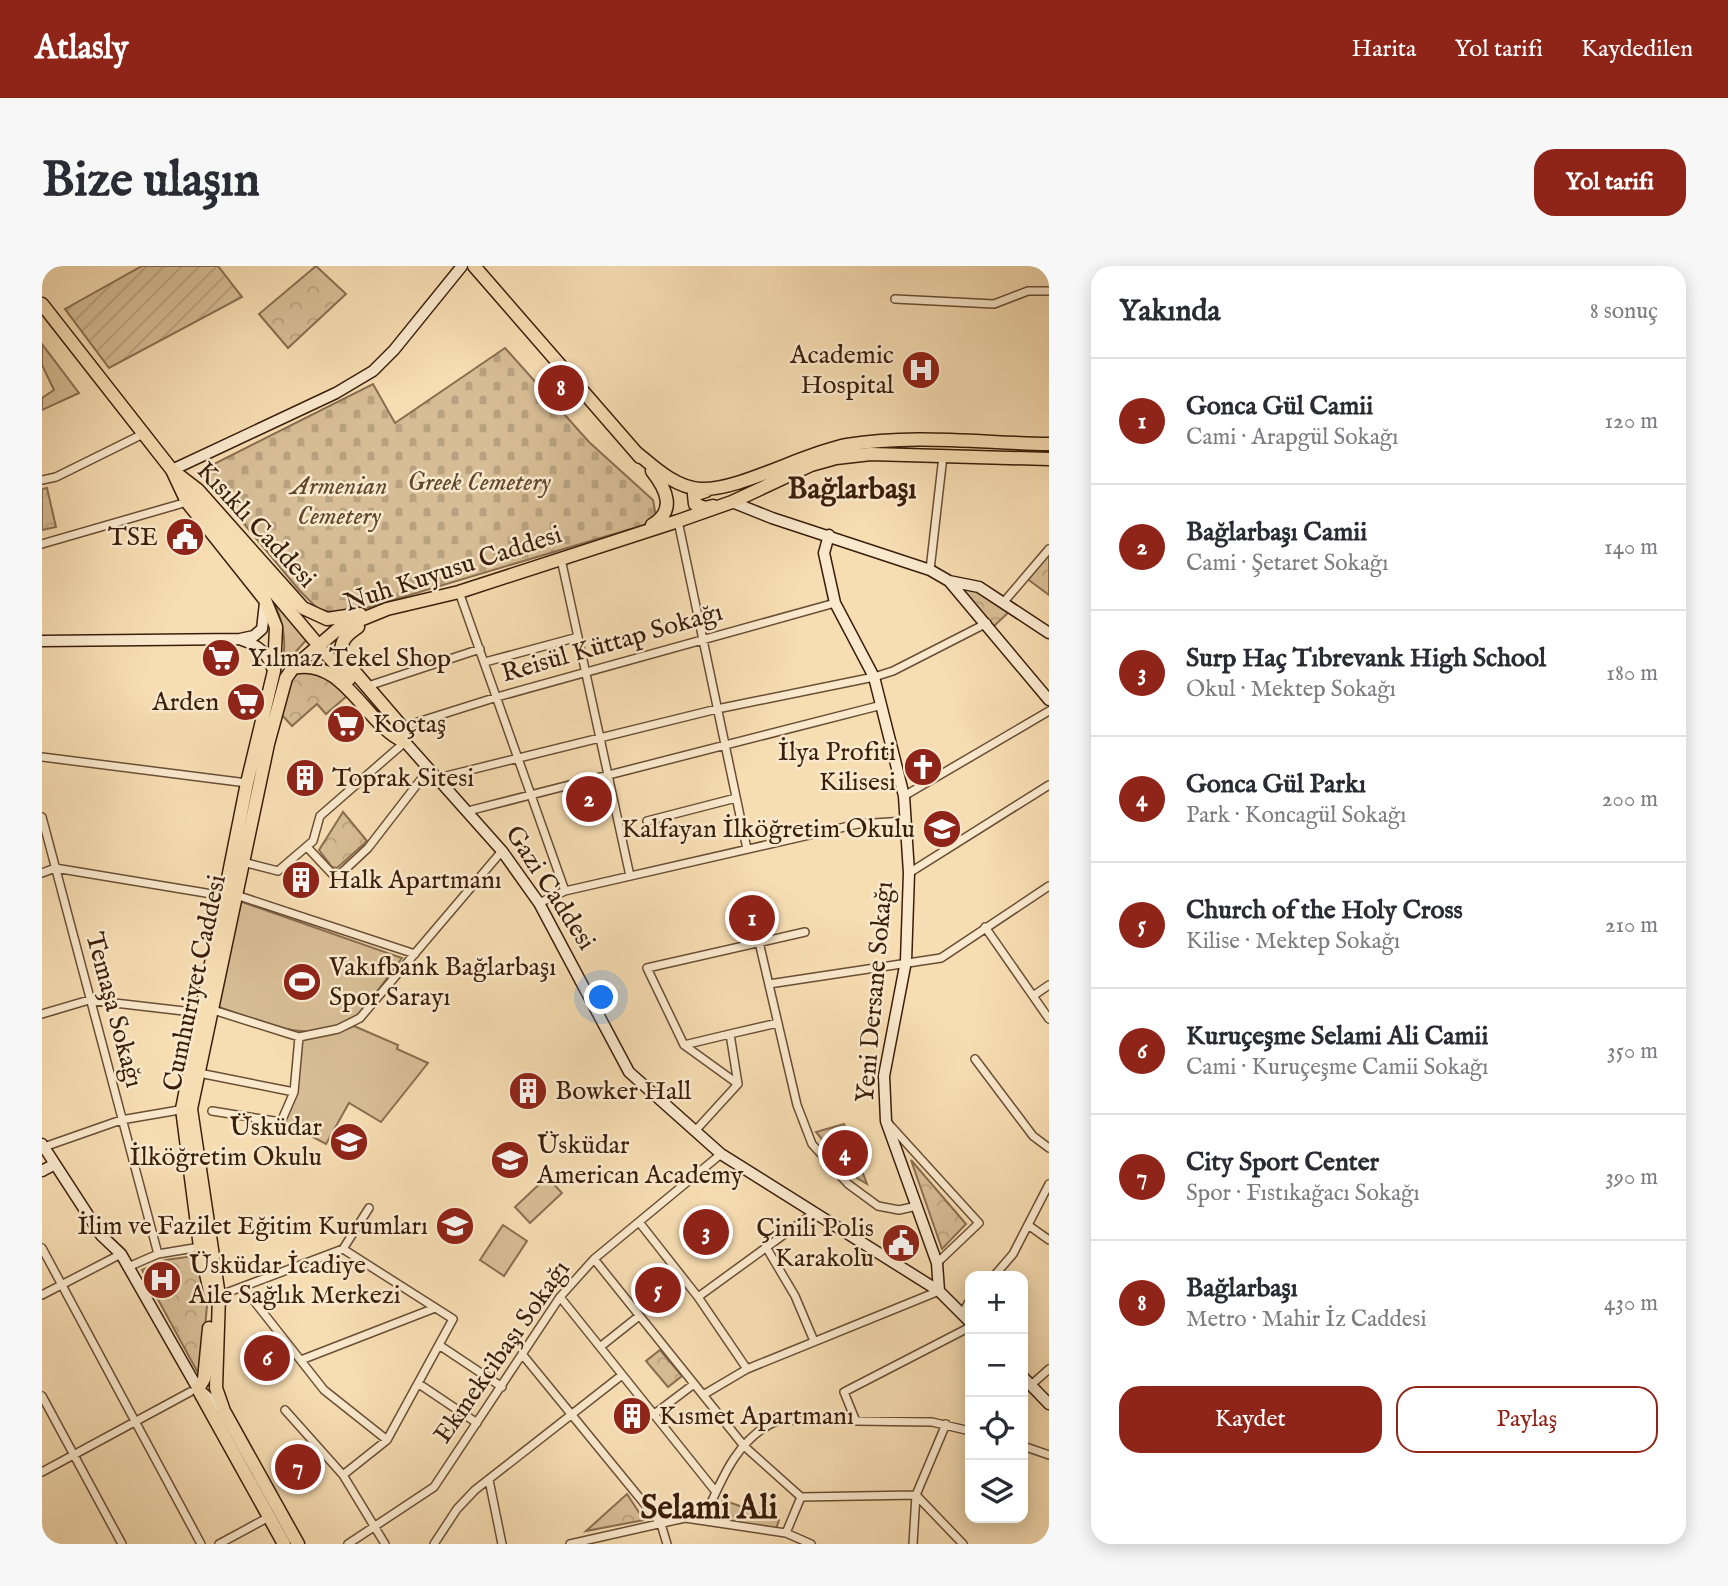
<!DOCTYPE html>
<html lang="tr">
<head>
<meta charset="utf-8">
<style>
	:root { --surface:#fff; --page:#f7f7f7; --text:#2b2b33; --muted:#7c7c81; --line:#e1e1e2; --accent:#8f2418 }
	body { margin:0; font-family:"IM FELL English",serif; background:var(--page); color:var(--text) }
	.controls { position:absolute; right:21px; bottom:21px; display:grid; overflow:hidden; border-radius:14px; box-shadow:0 4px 18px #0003 }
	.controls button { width:63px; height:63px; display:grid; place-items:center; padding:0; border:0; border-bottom:2px solid var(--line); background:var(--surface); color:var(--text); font:35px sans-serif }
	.you { position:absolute; left:560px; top:732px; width:24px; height:24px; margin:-18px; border:5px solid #fff; border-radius:50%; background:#1a73e8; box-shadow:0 0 0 10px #1a73e833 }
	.badge { display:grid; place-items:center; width:46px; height:46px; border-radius:50%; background:var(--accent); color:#fff; font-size:23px; font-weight:700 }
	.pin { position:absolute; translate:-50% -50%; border:4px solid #fff; box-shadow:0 2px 7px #0006 }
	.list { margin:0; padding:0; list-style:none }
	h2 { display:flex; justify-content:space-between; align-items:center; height:91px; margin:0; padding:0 28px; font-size:30px }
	h2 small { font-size:23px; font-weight:400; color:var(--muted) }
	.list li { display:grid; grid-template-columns:46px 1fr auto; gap:21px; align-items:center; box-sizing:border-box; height:126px; padding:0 28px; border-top:2px solid var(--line) }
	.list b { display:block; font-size:26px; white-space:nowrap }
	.list p { margin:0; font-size:23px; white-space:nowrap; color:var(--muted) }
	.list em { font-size:23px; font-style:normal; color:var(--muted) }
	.actions { display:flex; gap:14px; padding:21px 28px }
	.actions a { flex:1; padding:16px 0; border:2px solid var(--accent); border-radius:21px; text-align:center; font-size:24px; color:var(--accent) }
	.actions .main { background:var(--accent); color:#fff }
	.icon { flex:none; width:38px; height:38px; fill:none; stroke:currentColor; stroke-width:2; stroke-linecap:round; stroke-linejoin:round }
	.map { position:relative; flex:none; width:1007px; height:1278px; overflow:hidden; border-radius:21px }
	header { display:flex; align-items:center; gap:42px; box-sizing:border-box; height:98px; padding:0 35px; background:var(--accent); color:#fff }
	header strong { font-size:33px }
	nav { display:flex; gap:38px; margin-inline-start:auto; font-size:24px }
	.intro { display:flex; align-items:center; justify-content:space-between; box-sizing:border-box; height:168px; padding:0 42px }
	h1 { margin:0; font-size:49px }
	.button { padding:18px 32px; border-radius:21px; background:var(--accent); color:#fff; font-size:24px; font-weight:700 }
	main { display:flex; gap:42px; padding:0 42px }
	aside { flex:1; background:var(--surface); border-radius:21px; box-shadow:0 4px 18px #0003 }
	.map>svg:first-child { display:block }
	.grass { fill:#d7bd95; stroke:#896e50; stroke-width:2 }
	.cemetery { fill:url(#cemetery-stones); stroke:#896e50; stroke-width:2 }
	.park { fill:url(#park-crowns); stroke:#896e50; stroke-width:2 }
	.garden { fill:url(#garden-furrows); stroke:#896e50; stroke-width:2 }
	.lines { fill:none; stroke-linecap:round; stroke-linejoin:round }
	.street-casing { stroke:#6a4e34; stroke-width:10 }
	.secondary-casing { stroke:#3b1e0a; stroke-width:13 }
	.primary-casing { stroke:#3b1e0a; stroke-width:15 }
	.street { stroke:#fae9cd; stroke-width:7 }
	.secondary { stroke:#fae9cd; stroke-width:10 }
	.primary { stroke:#f7ddb2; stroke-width:12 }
	.labels { text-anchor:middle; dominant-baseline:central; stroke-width:5; stroke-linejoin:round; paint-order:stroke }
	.poi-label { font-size:26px; fill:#3b1e0a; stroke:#fae9cd; text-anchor:start }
	.park-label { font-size:26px; font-style:italic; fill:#62462d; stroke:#fae9cd }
	.street-label { font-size:26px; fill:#3b1e0a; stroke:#fae9cd }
	.quarter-label { font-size:30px; font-weight:bold; fill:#3b1e0a; stroke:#fae9cd }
	.district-label { font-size:33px; font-weight:bold; fill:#3b1e0a; stroke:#fae9cd }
</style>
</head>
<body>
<header>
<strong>Atlasly</strong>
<nav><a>Harita</a><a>Yol tarifi</a><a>Kaydedilen</a></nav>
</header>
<div class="intro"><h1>Bize ulaşın</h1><a class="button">Yol tarifi</a></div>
<main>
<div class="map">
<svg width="1007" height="1278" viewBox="0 0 1007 1278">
	<defs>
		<pattern id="cemetery-stones" width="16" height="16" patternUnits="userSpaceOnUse" patternTransform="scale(1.75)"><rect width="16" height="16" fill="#d7bd95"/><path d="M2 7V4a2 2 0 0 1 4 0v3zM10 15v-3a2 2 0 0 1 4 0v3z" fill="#b9a27f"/></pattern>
		<pattern id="park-crowns" width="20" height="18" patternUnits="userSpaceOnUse" patternTransform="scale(1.75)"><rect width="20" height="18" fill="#d7bd95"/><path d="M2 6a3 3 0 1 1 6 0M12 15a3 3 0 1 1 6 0" fill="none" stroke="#b9a27f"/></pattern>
		<pattern id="garden-furrows" width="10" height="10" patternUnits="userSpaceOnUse" patternTransform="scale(1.75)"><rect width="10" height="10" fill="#d7bd95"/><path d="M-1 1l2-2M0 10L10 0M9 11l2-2" fill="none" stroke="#b9a27f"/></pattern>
	</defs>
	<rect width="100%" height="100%" fill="#f7ddb2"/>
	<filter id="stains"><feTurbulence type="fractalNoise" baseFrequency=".00286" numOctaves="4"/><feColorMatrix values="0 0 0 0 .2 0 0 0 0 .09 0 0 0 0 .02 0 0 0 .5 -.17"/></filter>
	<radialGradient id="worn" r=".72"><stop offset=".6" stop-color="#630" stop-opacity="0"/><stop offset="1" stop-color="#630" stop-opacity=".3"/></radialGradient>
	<path class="grass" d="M0 78 37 127 0 144V132L12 124 0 99Z
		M225 323 267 371 240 401C246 371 240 349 225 323Z
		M197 635 360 692C346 710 333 731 317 747 279 786 217 754 174 740Z
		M312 760 356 779 355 783 386 797 339 856 307 837 284 878 242 856 259 773 297 766Z
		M505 911 520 927 488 957 473 941Z
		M461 959 485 975 462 1010 438 994Z"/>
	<path class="cemetery" d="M463 82 547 176 611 234 614 251 602 259 301 349 276 343 257 324 158 205 331 118 353 157Z"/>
	<path class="park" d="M274 0 304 28 246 82 217 48Z
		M5 222 14 261 0 264V223Z
		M1007 289V329L984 312Z
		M914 319 937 324 969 344 952 360Z
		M260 404 284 409 305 430 284 448 275 438 250 460 239 448 245 417Z
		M301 546 325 575 295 602 290 601 277 584Z
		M802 858 825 918 810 909 774 866Z
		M869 894 924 958 900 983Z
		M159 989 166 1029 159 1104 155 1105 100 1004 123 994Z
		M618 1084 640 1110 626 1121 604 1095Z
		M585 1228 602 1254 544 1265Z
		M681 1234 737 1254 734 1263 673 1252Z"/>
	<path class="garden" d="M100 0H176L200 31 67 102 23 43Z"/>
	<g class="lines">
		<g class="street-casing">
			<path id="street" d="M853 33 952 38 986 25H1007
				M0 214 14 211 101 168
				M636 255 705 583
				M0 278 145 236
				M519 293 588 610
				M888 304 901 190
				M417 326 523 625
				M961 337 1007 283
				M443 396 536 371
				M326 420 438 383
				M360 461 455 431 793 337
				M0 491 205 517
				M396 512 675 443 832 411 851 405 945 357
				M862 530 1007 445
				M426 545 840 439
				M0 551 116 988
				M605 555 694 532
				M265 581 294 612 326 582 387 503
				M201 596 236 605 271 575 278 550 363 476
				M0 607 13 602 182 630
				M867 607 1007 519
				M194 629 373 688
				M497 637 523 625 816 558 863 555
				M943 661 1007 753
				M717 676 755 839 770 878 806 918 836 940 857 944 875 940
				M727 718 899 692 1007 620
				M991 730 1007 719
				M168 743 257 771 296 763 318 752 460 585
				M0 748 47 734 159 747
				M642 779 688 768
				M933 793 991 870 1007 882
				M157 807 252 826
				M696 818 642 779 605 702 763 666
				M170 845 239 856 252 826 257 771
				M847 858 937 957 895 997
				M654 864 696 818 688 768 736 757
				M2 881 79 854 143 843
				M597 956 656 1031 705 1103
				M986 959 1007 974
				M724 981 753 1030 772 1075
				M0 982 159 1278
				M301 983 327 942
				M552 993 702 1180 759 1231
				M86 1001 116 988 158 981
				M952 1010 971 988 1007 918
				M201 1021 282 1124 345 1174
				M0 1029 79 988
				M176 1030 301 983 411 1053 345 1174 301 1209
				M518 1031 674 1226
				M656 1031 773 946
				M920 1048 928 1034
				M397 1079 460 1121
				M558 1081 597 1050
				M480 1088 619 1258 625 1278
				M259 1094 393 1042
				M377 1118 435 1157
				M989 1119 1007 1103
				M661 1129 705 1103 897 1025
				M0 1130 80 1278
				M243 1144 301 1209 343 1278
				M611 1149 652 1118
				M813 1153 802 1126 928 1061
				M981 1180 1007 1189
				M0 1206 148 1126
				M447 1214 460 1278
				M662 1253C679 1214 696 1170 737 1154L890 1156 928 1165
				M744 1267 759 1231 874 1229 921 1278
				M177 1278 227 1251
				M306 1278 392 1221 518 1031 552 993 679 888
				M392 1278 415 1243 433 1224 580 1109
				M528 1278 643 1252 744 1267 769 1278
				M871 1278 874 1229 904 1158"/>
		</g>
		<g class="secondary-casing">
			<path id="secondary" d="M130 204 294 127 331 105 352 84 420 0
				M690 236 730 252 888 304 907 315 937 321 1007 367
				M787 269 782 287 793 337 832 411 862 530 867 607 864 695 842 810 844 855 895 997 897 1025
				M907 315 1007 434
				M200 374C215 379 225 386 230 402
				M0 375 198 373 212 370 220 363 223 337
				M363 476 460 585 497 637 587 806 679 888 897 1025 928 1056
				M0 878 59 969 79 988 156 1123 182 1145
				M0 905 13 898
				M981 1111 1007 1138"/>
		</g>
		<g class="primary-casing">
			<path id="primary" d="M432 0 598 191
				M0 38 130 204 156 224 261 342 285 353 318 348
				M595 187C613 202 633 221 658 223 697 225 761 187 805 179 870 168 941 177 1007 178
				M130 204 145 236 223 334 234 361 232 405 205 517 140 843 158 981 169 1030
				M610 205C625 224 634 245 610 259
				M664 225 652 229 653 238 663 242 671 240
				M150 229 272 374
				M316 361C304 369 298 375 299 390L360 461 363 476
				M283 387 307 413
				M251 402C302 390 323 459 363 476
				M167 1062 162 1113 156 1123 242 1278
				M256 1278 182 1145 174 1122 177 1030 149 843 226 478 244 412 251 402 296 363 345 343 417 326 636 255 690 236 769 199 794 192 829 188 1007 193"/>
		</g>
		<use href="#street" class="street"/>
		<use href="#secondary" class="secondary"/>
		<use href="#primary" class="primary"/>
	</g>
	<defs>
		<g id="hospital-disc" transform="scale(2.0125)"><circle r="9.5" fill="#8f2418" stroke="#fae9cd"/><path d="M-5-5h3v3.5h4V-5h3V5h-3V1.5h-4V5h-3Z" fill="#fff"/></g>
		<g id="civic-disc" transform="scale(2.0125)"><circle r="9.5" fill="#8f2418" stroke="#fae9cd"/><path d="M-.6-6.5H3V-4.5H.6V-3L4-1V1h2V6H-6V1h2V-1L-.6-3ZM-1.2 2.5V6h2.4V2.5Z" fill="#fff"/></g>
		<g id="supermarket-disc" transform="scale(2.0125)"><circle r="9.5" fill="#8f2418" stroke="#fae9cd"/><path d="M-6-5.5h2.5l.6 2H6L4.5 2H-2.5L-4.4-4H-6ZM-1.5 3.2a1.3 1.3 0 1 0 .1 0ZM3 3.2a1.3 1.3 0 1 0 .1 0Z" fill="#fff"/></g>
		<g id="church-disc" transform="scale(2.0125)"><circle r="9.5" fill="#8f2418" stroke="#fae9cd"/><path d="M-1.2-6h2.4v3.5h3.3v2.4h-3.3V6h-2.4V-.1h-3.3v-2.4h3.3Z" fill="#fff"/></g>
		<g id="building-disc" transform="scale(2.0125)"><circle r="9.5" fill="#8f2418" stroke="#fae9cd"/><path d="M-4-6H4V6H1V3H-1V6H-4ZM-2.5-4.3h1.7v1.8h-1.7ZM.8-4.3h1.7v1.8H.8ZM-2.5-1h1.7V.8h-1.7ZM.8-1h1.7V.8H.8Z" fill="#fff"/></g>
		<g id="school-disc" transform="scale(2.0125)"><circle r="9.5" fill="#8f2418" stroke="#fae9cd"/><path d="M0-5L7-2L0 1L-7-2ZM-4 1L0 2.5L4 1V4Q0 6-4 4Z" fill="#fff"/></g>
		<g id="stadium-disc" transform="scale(2.0125)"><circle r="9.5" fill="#8f2418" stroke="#fae9cd"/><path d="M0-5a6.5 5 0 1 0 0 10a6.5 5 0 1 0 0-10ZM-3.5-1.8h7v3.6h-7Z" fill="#fff"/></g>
	</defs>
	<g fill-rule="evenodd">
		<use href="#hospital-disc" x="879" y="104"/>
		<use href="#civic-disc" x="143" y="271"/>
		<use href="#supermarket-disc" x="179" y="392"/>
		<use href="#supermarket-disc" x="204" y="436"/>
		<use href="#supermarket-disc" x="304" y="458"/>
		<use href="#church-disc" x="881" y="501"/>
		<use href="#building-disc" x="263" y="512"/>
		<use href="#school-disc" x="900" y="563"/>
		<use href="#building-disc" x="259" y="614"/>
		<use href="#stadium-disc" x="260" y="716"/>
		<use href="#building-disc" x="486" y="825"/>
		<use href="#school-disc" x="307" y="876"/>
		<use href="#school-disc" x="468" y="894"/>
		<use href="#school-disc" x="413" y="960"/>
		<use href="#civic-disc" x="859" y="977"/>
		<use href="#hospital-disc" x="120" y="1014"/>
		<use href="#building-disc" x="590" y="1150"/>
	</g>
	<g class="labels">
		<g class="poi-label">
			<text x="852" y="89" text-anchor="end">Academic<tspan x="852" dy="30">Hospital</tspan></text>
			<text x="116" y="271" text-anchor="end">TSE</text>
			<text x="206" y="392">Yılmaz Tekel Shop</text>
			<text x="177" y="436" text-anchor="end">Arden</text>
			<text x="331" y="458">Koçtaş</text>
			<text x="854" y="486" text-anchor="end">İlya Profiti<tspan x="854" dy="30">Kilisesi</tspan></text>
			<text x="290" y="512">Toprak Sitesi</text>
			<text x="873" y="563" text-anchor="end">Kalfayan İlköğretim Okulu</text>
			<text x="286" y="614">Halk Apartmanı</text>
			<text x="287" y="701">Vakıfbank Bağlarbaşı<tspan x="287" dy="30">Spor Sarayı</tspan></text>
			<text x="513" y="825">Bowker Hall</text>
			<text x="280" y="861" text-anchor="end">Üsküdar<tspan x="280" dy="30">İlköğretim Okulu</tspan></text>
			<text x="495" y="879">Üsküdar<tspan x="495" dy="30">American Academy</tspan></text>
			<text x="386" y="960" text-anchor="end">İlim ve Fazilet Eğitim Kurumları</text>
			<text x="832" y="962" text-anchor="end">Çinili Polis<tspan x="832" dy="30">Karakolu</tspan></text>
			<text x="147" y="999">Üsküdar İcadiye<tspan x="147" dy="30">Aile Sağlık Merkezi</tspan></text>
			<text x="617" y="1150">Kısmet Apartmanı</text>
		</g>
		<g class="park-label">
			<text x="437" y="216">Greek Cemetery</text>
			<text x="297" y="220">Armenian<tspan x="297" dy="30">Cemetery</tspan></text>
		</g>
		<g class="street-label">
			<text transform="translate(214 259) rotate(47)">Kısıklı Caddesi</text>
			<text transform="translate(411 303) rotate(-18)">Nuh Kuyusu Caddesi</text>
			<text transform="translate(570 377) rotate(-16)">Reisül Küttap Sokağı</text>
			<text transform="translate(508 622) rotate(57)">Gazi Caddesi</text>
			<text transform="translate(153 717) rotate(-78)">Cumhuriyet Caddesi</text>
			<text transform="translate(833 726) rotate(-85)">Yeni Dersane Sokağı</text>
			<text transform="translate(72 744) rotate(75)">Temaşa Sokağı</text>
			<text transform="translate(460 1086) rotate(-55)">Ekmekcibaşı Sokağı</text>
		</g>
		<g class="quarter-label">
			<text x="810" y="224">Bağlarbaşı</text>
		</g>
		<g class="district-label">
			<text x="667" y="1243">Selami Ali</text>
		</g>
	</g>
	<rect width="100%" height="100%" filter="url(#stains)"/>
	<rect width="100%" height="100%" fill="url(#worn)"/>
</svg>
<div class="controls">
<button>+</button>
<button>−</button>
<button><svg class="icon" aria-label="locate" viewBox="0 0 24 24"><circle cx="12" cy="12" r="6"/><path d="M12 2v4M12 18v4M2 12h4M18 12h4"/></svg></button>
<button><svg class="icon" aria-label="layers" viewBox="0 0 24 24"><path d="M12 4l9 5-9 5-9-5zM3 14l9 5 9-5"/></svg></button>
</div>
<div class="you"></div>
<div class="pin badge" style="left:710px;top:652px">1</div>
<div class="pin badge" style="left:547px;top:533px">2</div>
<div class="pin badge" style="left:664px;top:966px">3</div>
<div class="pin badge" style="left:803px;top:887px">4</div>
<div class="pin badge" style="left:616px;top:1024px">5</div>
<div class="pin badge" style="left:225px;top:1092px">6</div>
<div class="pin badge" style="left:256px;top:1201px">7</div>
<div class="pin badge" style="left:519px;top:122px">8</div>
</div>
<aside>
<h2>Yakında<small>8 sonuç</small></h2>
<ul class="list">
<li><span class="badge">1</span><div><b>Gonca Gül Camii</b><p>Cami · Arapgül Sokağı</p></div><em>120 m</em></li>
<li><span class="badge">2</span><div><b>Bağlarbaşı Camii</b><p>Cami · Şetaret Sokağı</p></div><em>140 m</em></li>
<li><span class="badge">3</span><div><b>Surp Haç Tıbrevank High School</b><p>Okul · Mektep Sokağı</p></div><em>180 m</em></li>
<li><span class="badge">4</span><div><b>Gonca Gül Parkı</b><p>Park · Koncagül Sokağı</p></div><em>200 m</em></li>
<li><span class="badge">5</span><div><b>Church of the Holy Cross</b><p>Kilise · Mektep Sokağı</p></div><em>210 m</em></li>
<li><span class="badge">6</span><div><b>Kuruçeşme Selami Ali Camii</b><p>Cami · Kuruçeşme Camii Sokağı</p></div><em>350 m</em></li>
<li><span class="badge">7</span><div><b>City Sport Center</b><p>Spor · Fıstıkağacı Sokağı</p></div><em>390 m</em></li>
<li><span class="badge">8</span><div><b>Bağlarbaşı</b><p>Metro · Mahir İz Caddesi</p></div><em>430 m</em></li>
</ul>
<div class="actions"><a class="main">Kaydet</a><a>Paylaş</a></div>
</aside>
</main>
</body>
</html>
